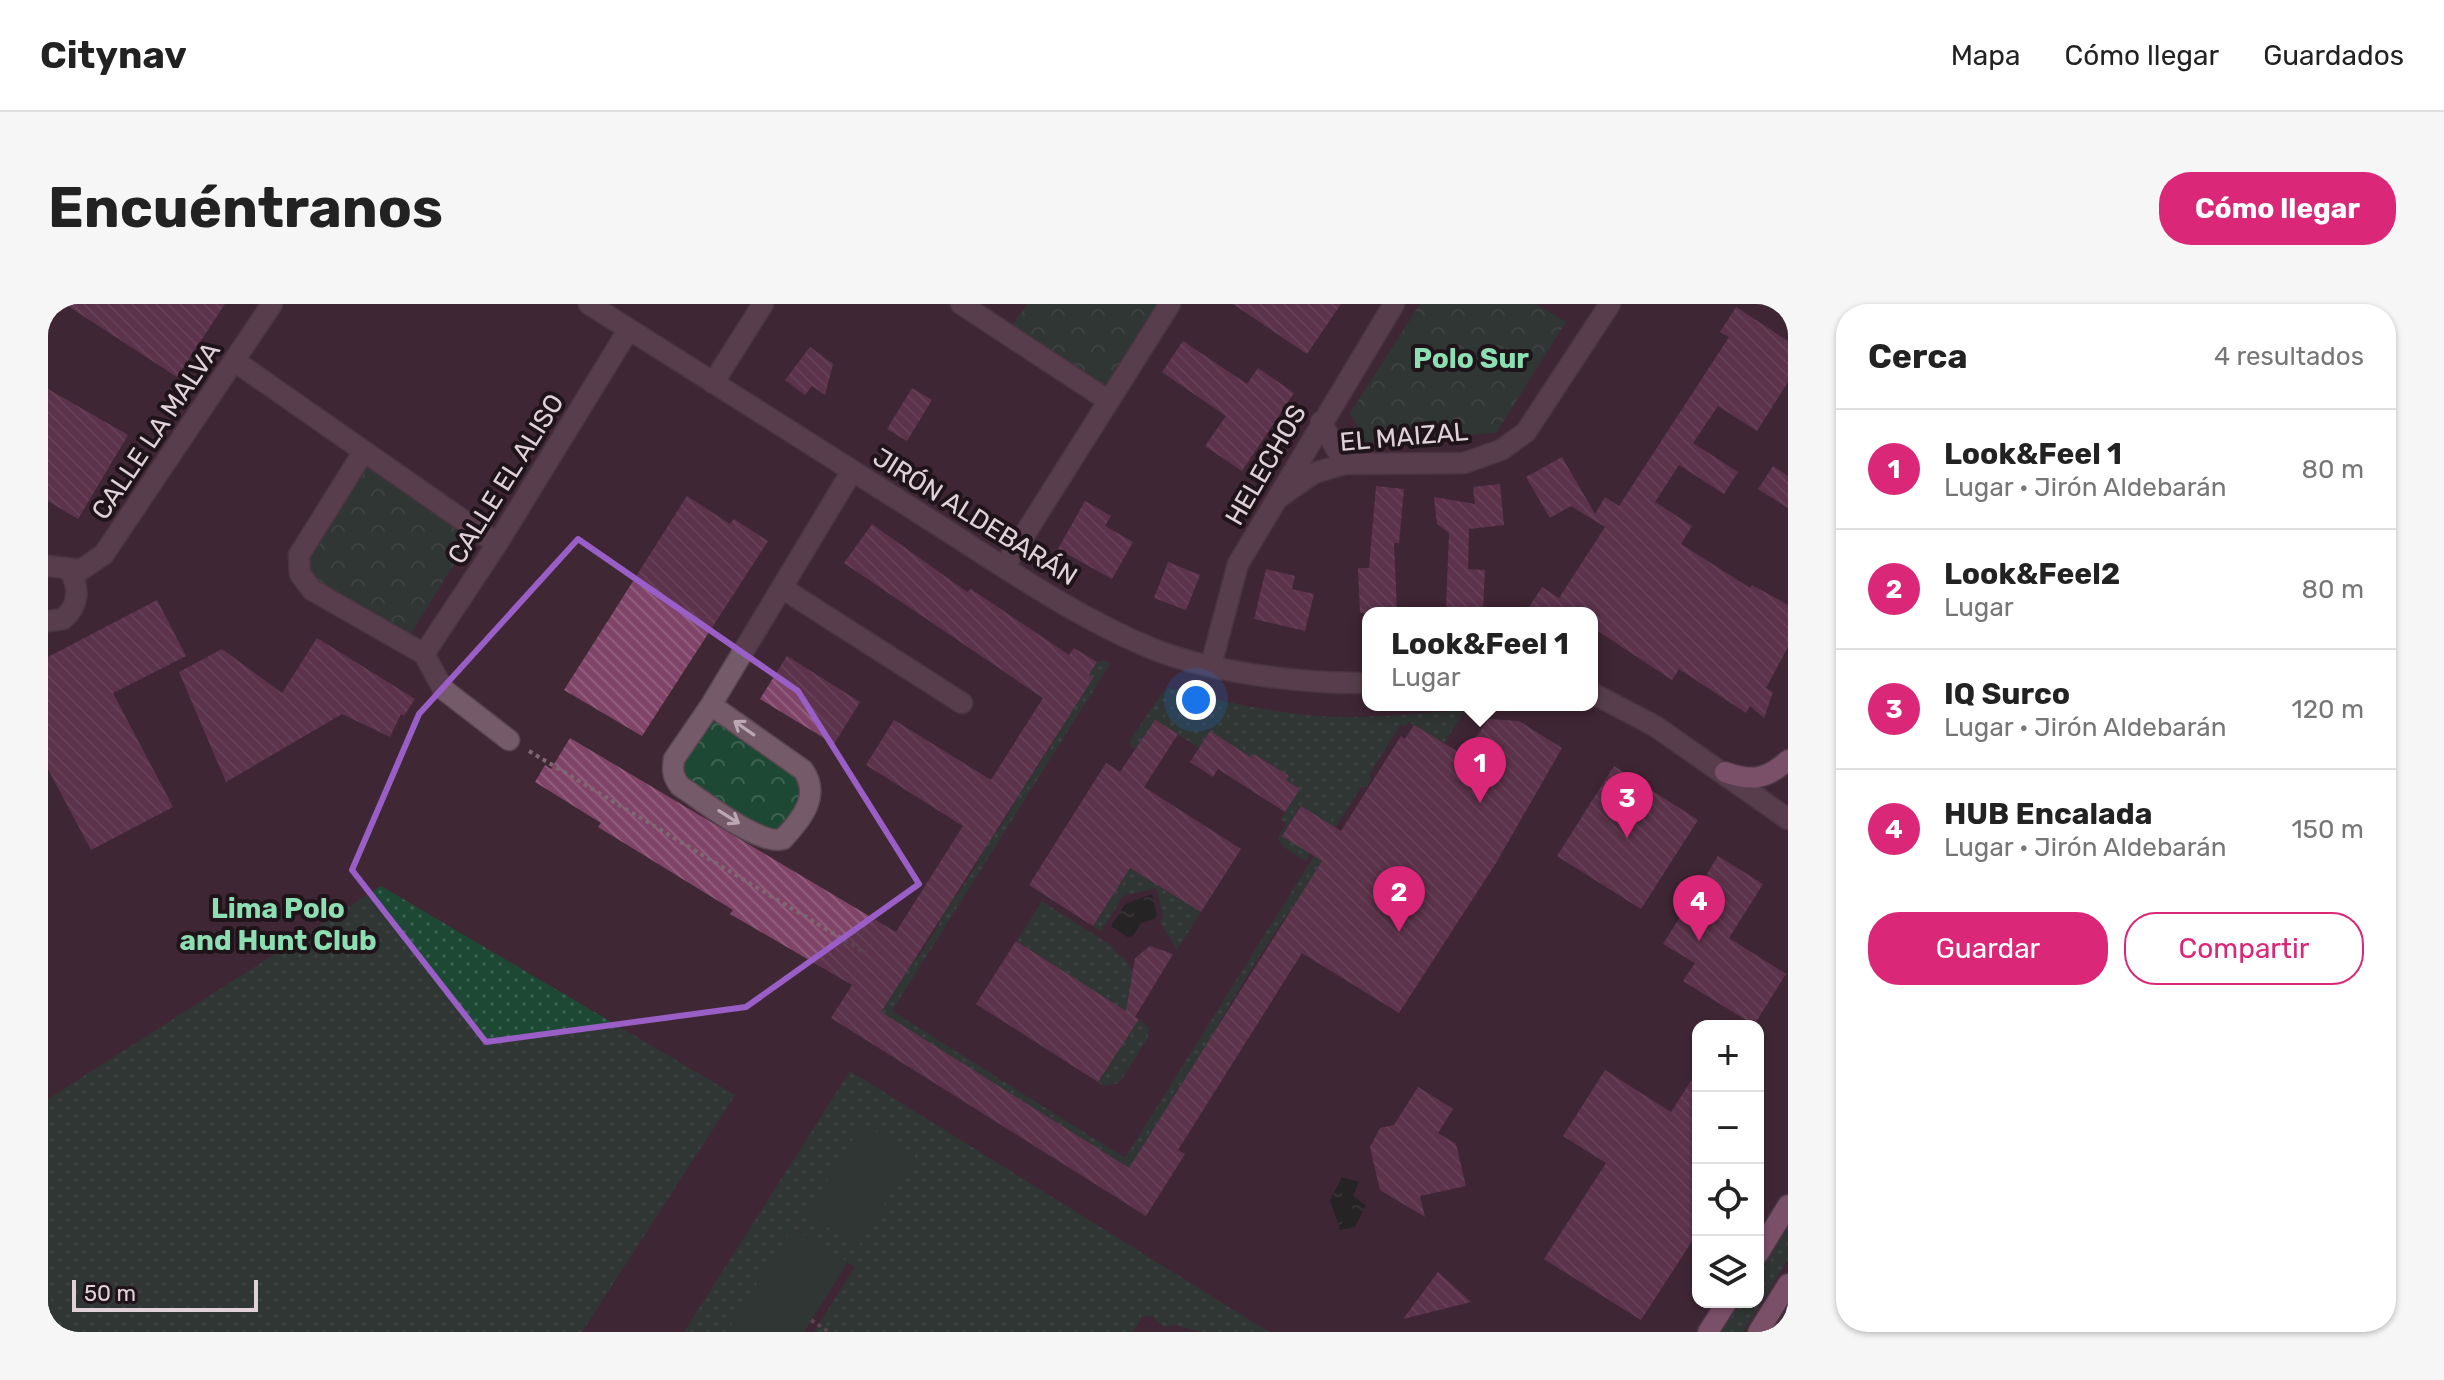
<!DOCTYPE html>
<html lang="es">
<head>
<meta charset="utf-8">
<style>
	:root { --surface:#fff; --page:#f6f6f6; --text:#222; --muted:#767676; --line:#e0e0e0; --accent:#db2777 }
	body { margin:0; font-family:Rubik,sans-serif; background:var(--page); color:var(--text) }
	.controls { position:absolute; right:24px; bottom:24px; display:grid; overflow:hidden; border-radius:16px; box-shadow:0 2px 6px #0004 }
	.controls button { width:72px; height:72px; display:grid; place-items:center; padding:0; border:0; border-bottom:2px solid var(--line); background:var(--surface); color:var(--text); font:40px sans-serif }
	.scale { position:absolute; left:24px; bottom:20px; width:186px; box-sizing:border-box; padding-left:8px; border:4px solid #e1d1d9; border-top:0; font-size:22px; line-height:28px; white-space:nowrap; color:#e1d1d9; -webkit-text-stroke:6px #1f141a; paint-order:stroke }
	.you { position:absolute; left:1148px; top:396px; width:28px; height:28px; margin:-20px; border:6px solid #fff; border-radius:50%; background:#1a73e8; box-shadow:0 0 0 12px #1a73e833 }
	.badge { display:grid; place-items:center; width:52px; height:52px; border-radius:50%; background:var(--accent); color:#fff; font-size:26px; font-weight:700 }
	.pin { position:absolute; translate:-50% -66px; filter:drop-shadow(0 2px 4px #0008) }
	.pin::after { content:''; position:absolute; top:42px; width:28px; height:24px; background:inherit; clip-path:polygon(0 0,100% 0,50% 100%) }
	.popup { position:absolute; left:1314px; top:303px; width:236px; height:104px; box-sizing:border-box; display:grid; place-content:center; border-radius:16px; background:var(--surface); filter:drop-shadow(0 2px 6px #0005); font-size:26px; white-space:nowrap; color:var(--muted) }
	.popup b { font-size:30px; color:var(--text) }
	.popup::after { content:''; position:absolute; left:50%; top:100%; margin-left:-16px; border:16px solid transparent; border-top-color:var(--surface) }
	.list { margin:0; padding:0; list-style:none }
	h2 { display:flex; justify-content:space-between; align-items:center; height:104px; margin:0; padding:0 32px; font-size:34px }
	h2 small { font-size:26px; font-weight:400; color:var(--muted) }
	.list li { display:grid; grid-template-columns:52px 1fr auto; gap:24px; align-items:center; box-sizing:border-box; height:120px; padding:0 32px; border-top:2px solid var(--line) }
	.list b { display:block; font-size:30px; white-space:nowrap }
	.list p { margin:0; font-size:26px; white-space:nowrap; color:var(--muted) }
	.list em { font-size:26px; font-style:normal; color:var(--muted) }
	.actions { display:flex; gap:16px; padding:24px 32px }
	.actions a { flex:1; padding:18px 0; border:2px solid var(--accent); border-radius:32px; text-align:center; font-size:28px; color:var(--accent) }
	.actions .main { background:var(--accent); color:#fff }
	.icon { flex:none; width:44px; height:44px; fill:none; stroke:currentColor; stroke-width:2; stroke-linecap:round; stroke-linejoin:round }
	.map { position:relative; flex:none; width:1740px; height:1028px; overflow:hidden; border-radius:32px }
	header { display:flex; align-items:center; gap:48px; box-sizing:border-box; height:112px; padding:0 40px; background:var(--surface); border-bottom:2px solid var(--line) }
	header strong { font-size:38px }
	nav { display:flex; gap:44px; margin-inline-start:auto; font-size:28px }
	.intro { display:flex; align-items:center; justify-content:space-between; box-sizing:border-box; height:192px; padding:0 48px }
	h1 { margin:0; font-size:56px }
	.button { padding:20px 36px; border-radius:32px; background:var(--accent); color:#fff; font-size:28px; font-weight:700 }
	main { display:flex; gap:48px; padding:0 48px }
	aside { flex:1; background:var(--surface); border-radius:32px; box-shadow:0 2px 6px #0004 }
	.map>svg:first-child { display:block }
	.grass { fill:url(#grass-dots) }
	.park { fill:url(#park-crowns) }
	.pitch { fill:#1d4934 }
	.water { fill:url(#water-ripples) }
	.building { fill:url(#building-back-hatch) }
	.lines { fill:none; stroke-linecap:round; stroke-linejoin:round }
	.minor-casing { stroke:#5a4651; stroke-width:23 }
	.major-casing { stroke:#5a4651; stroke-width:23 }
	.path { stroke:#7d6873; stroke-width:4; stroke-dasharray:4 4; stroke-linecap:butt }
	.minor { stroke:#755b69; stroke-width:20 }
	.major { stroke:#c182a6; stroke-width:20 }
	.oneway { stroke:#bba8b2 }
	.marked { fill:none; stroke:#9a5ec7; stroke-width:6; stroke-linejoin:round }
	.labels { text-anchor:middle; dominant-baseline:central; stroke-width:8; stroke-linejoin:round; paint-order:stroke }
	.street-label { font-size:26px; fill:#e1d1d9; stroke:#1f141a }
	.neighbourhood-label { font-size:28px; font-weight:bold; fill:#8ddeb3; stroke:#1f141a }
</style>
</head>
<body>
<header>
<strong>Citynav</strong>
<nav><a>Mapa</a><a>Cómo llegar</a><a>Guardados</a></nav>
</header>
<div class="intro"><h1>Encuéntranos</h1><a class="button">Cómo llegar</a></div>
<main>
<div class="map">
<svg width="1740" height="1028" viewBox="0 0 1740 1028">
	<defs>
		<pattern id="grass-dots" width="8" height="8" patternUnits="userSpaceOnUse" patternTransform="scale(2)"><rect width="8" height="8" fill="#1d4934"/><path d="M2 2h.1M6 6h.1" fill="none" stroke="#3e6251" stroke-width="1.8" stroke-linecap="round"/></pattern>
		<pattern id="park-crowns" width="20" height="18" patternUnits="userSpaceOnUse" patternTransform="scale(2)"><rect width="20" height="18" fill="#1d4934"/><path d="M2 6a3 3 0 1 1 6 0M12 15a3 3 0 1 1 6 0" fill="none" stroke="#3e6251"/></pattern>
		<pattern id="water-ripples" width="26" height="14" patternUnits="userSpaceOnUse" patternTransform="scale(2)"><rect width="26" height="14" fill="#071f13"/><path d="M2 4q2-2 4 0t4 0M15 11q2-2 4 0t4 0" fill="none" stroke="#2b3e35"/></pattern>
		<pattern id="building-back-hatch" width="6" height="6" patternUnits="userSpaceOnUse" patternTransform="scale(2)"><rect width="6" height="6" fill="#804468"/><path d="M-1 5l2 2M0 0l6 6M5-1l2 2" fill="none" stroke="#925e7d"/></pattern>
	</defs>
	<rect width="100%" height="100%" fill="#3f2734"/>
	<path class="grass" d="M1056 356 1062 360 844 707 1077 854 1266 552 1278 560C1202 650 1146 769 1086 873L1067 855 971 795 822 708 841 695 866 650 871 652 892 619 888 616 904 589 909 591 931 557 926 554 943 527 948 529 969 495 965 492 982 465 987 467 1008 434 1004 430 1045 374 1041 371 1049 358Z
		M1121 384C1169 396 1218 408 1268 412 1317 415 1367 410 1417 406L1396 439 1361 418 1357 423 1352 421 1321 471 1323 476 1319 483H1313L1282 532 1252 502 1234 532 1262 549 1258 557 1234 542 1230 534 1238 519 1233 515 1252 485 1238 476 1241 472 1207 450 1204 454 1162 428 1151 444 1107 416 1088 445 1083 442 1082 436 1114 389Z
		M1081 564 1153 608 1129 646 1112 618 1115 612 1108 584 1075 592 1053 627 1045 622Z
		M333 582 687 791 534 1028H0V795Z
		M994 597 1064 642C1068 651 1077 653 1081 661 1089 679 1089 693 1086 713L969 637Z
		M1091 715 1101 724 1100 734 1071 779 1056 782 1050 778Z
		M802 767 1221 1028H1153L1128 1021 1116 1023 1104 1012 1094 1013 1085 1028H766L807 963 745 924 679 1028H636Z
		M1740 921V955L1695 1028H1674L1692 998H1710V969Z"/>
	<path class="park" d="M979 0H1122L1061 97 959 30Z
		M1372 0H1488L1518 18 1448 129 1317 139 1302 109Z
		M320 159 427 226 359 336 251 269Z
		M668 404 763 475 736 534 638 486 632 458Z"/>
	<path class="pitch" d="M815 819 867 852 810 942 758 910Z
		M744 924 800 958 756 1028H679Z"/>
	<path class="water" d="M1104 590 1109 610 1107 615 1093 619 1085 632 1079 633 1063 622 1077 600Z
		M1294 873 1311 878 1305 892 1318 901 1307 923 1292 926 1282 896Z"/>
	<path class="building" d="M17 0H177L129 73Z
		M1185 0H1293L1259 50Z
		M1688 3 1740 37V78L1709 127 1670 102 1645 139 1690 168 1676 190 1631 161 1607 198 1644 222 1633 240 1702 284 1704 281 1740 301V343L1718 384 1725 388 1716 414 1702 402 1698 409 1631 365 1624 376 1544 323V309H1477L1494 283 1511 294 1557 223 1523 202 1502 214 1478 173 1514 153 1547 210 1557 193 1571 202 1681 33 1672 28Z
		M1135 37 1199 80 1210 64 1246 89 1194 167 1157 142 1178 112 1114 68Z
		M762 43 785 60 777 91 764 82 757 91 737 76Z
		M864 84 884 96 859 137 839 125Z
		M0 85 80 131 30 215 0 197Z
		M1725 162 1740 172V204L1710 185Z
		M1452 180 1456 221 1421 225 1420 265 1437 266 1435 307 1398 306 1401 229 1389 220 1386 193 1427 200 1425 183Z
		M1328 182 1356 185 1351 239H1346L1349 309H1312L1310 264H1321Z
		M639 192 682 220 686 215 720 237 594 432 516 386Z
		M1037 197 1063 212 1057 222 1085 238 1064 275 1010 245Z
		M824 220 919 288 923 285 1021 351 1026 344 1049 358 1041 371 1045 374 833 708 1081 864 1274 557 1234 532 1253 502 1293 527 1353 432 1357 435 1366 421 1415 451 1441 415 1471 417 1514 444 1448 559 1351 709 1254 649 1130 846 1137 850 1098 912 783 714 804 681 682 610 685 606 550 523 553 519 487 478 497 461 503 465 522 434 848 628 915 522 818 461 846 416 943 476 995 394 796 259Z
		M1120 258 1152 271 1138 306 1106 294Z
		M1218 265 1247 272 1244 285 1266 290 1257 327 1206 315Z
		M109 296 138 352 65 389 125 503 43 546 0 465V353Z
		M269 334 367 395 356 412 353 410 342 433 294 410 178 478 131 368 174 345 234 389Z
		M739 352 812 398 786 440 712 395Z
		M1107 416 1130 430 1096 483 1193 545 1153 608 1082 564 1045 622 981 581 1058 459 1072 468Z
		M1162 427 1204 454 1206 450 1241 472 1238 476 1252 485 1237 508 1170 465 1165 473 1142 458Z
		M1566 462 1650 516 1593 605 1509 552Z
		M1670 552 1715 580 1681 634 1738 670 1706 721 1635 677 1647 659 1615 640Z
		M968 637 1078 707 1087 654 1102 642 1125 650 1087 713 1091 715 1050 778 928 700Z
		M1557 766 1623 808 1650 766V928L1593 1016 1496 955 1558 859 1515 832Z
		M1370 783 1405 805 1390 829 1408 840 1418 882 1372 892 1377 913 1332 886 1322 843 1332 824 1346 821Z
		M1390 968 1423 998 1355 1015Z"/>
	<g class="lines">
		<g class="minor-casing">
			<path id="minor" d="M541 0C654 71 767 143 879 214 952 260 1025 312 1105 345 1166 369 1255 380 1320 379
				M913 0 1061 97
				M188 58 449 240
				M665 79 715 0
				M1273 118 1297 160
				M316 147 251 251 252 270 264 286 376 350 395 385 461 436
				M1230 194 1266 169 1297 160 1416 159 1453 146 1478 128 1562 0
				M0 262 33 266 56 250 224 0
				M956 263 1122 0
				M734 284 914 399
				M0 317 15 315C31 302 32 285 22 267
				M376 350 449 240 581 25
				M1163 361 1190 260 1346 0
				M1544 389 1607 422 1740 515
				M663 401 755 466C773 491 754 515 735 535 711 542 654 496 632 482 625 473 624 467 626 455L663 401 804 167"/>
		</g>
		<g class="major-casing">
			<path id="major" d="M1677 468C1704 478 1719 475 1740 456
				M1710 950 1740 901
				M1660 1028 1679 998
				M1710 1028 1740 980"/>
		</g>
		<path class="path" d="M481 447 818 649
			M763 1016 781 1028"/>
		<use href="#minor" class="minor"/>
		<use href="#major" class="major"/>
	</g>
	<defs><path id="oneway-shaft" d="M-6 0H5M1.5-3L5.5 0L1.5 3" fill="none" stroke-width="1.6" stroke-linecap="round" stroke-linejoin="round" transform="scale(2)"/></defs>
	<g class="oneway">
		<use href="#oneway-shaft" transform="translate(696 424) rotate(-145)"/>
		<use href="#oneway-shaft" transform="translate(681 513) rotate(32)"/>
	</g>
	<path d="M0 0H1740V1028H0ZM530 235 750 387 871 580 698 703 438 738 304 566 371 410Z" fill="#3f2734" fill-opacity=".55" fill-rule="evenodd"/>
	<path class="marked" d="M530 235 750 387 871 580 698 703 438 738 304 566 371 410Z"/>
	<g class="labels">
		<g class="street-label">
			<text transform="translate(108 127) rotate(-56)">CALLE LA MALVA</text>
			<text transform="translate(1356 133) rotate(-5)">EL MAIZAL</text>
			<text transform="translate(1218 161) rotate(-60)">HELECHOS</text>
			<text transform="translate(458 175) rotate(-58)">CALLE EL ALISO</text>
			<text transform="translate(927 213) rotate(32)">JIRÓN ALDEBARÁN</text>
		</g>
		<g class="neighbourhood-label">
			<text x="1423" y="54">Polo Sur</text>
			<text x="230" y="604">Lima Polo<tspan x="230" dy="32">and Hunt Club</tspan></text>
		</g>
	</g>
</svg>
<div class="controls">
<button>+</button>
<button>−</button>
<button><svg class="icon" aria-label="locate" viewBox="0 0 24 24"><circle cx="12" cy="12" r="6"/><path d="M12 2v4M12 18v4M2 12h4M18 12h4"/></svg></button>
<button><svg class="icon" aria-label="layers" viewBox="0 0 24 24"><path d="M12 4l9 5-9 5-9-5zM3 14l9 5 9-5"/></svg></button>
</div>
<div class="scale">50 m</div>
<div class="you"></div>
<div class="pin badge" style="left:1432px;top:499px">1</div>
<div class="popup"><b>Look&amp;Feel 1</b>Lugar</div>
<div class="pin badge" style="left:1351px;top:628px">2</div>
<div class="pin badge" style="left:1579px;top:534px">3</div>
<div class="pin badge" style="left:1651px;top:637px">4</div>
</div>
<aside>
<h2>Cerca<small>4 resultados</small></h2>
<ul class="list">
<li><span class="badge">1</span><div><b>Look&amp;Feel 1</b><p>Lugar · Jirón Aldebarán</p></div><em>80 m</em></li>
<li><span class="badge">2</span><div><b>Look&amp;Feel2</b><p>Lugar</p></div><em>80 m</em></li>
<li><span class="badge">3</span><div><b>IQ Surco</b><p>Lugar · Jirón Aldebarán</p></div><em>120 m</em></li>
<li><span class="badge">4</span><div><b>HUB Encalada</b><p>Lugar · Jirón Aldebarán</p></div><em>150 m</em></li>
</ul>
<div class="actions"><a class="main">Guardar</a><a>Compartir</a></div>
</aside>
</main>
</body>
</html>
